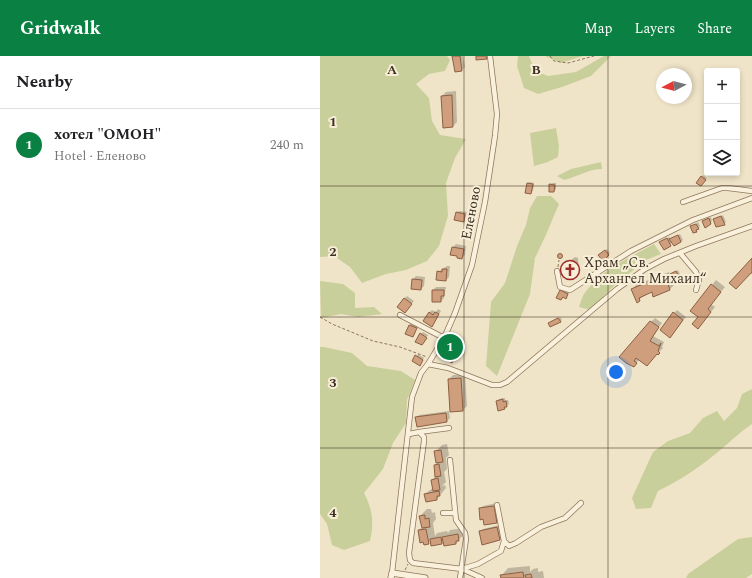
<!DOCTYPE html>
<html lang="en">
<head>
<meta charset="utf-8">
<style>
	:root { --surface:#fff; --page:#f6f6f6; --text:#202124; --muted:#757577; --line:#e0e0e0; --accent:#0b8043 }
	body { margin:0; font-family:Spectral,serif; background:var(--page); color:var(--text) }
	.controls { position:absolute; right:12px; top:12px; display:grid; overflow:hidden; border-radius:4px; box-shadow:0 2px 6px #0003 }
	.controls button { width:36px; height:36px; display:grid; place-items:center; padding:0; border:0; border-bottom:1px solid var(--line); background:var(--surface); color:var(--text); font:20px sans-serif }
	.compass { position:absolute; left:336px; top:12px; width:36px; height:36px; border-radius:50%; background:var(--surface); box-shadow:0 2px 6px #0003; rotate:263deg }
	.you { position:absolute; left:296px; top:316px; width:14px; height:14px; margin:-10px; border:3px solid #fff; border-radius:50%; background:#1a73e8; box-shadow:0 0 0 6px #1a73e833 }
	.badge { display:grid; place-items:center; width:26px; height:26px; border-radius:50%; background:var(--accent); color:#fff; font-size:13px; font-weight:700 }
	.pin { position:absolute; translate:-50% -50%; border:2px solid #fff; box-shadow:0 1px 4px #0006 }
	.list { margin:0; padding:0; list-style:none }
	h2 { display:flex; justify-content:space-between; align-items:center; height:52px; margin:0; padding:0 16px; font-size:17px }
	h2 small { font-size:13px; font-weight:400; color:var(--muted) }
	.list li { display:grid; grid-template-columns:26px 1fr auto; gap:12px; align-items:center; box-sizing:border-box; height:72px; padding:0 16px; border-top:1px solid var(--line) }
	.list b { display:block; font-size:15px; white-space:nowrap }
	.list p { margin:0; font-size:13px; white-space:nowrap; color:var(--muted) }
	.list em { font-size:13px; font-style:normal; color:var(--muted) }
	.icon { flex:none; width:22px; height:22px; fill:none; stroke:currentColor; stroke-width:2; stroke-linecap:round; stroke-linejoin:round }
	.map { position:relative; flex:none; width:432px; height:522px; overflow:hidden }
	header { display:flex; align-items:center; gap:24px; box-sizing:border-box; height:56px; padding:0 20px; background:var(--accent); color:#fff }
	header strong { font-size:19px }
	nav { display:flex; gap:22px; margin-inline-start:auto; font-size:14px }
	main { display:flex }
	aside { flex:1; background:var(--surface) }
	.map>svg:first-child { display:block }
	.green { fill:#c9cf9b }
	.shadow { fill:#0003 }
	.building { fill:#cf9f7d; stroke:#8d5f41 }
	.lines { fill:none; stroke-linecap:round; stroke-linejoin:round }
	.minor-casing { stroke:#8d765c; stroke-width:6 }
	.tertiary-casing { stroke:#8d765c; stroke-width:7 }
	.path { stroke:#8d765c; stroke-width:1; stroke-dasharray:3 2; stroke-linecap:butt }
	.minor { stroke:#faf1dc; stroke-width:4.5 }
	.tertiary { stroke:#faf1dc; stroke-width:5.5 }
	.grid { fill:none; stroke:#3d2e20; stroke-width:1; stroke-opacity:0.55 }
	.labels { text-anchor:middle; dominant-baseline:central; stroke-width:4; stroke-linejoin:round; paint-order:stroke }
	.street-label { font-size:14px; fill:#3d2e20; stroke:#f7eed8 }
	.poi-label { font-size:14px; fill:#3d2e20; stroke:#f7eed8; text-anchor:start }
	.grid-label { font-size:13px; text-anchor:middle; font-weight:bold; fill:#3d2e20; stroke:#f7eed8; stroke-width:4; stroke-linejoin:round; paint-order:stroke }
</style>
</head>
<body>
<header>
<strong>Gridwalk</strong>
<nav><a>Map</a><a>Layers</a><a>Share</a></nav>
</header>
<main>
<aside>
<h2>Nearby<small></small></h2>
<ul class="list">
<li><span class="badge">1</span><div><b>хотел &quot;ОМОН&quot;</b><p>Hotel · Еленово</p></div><em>240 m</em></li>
</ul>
</aside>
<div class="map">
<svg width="432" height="522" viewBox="0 0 432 522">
	<rect width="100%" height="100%" fill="#f0e4c8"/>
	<path class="green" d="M0 0H127L130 4 125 15 109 18 96 28 109 42 112 65 120 79 146 83 135 102 126 127 128 160 119 190 107 205 86 214 66 218 42 227 30 211 14 200 0 201Z
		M198 0H209L215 15 228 20 256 16 284 0H291L271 20 242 31 218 38 204 32 197 10Z
		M225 0H263L241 7Z
		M236 72 239 90 238 101 228 106 214 110 210 77Z
		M281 106 282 113C268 113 257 121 244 124L237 120 251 113Z
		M217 140H231L239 148 225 181 215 202 210 238 177 320 166 310 171 246 185 227 197 190 206 169 210 152Z
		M334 188 341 198 326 204 296 228 270 254 259 251C261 245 263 238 267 234 284 212 311 201 334 188Z
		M0 225 23 228 35 237V252L54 251 62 258 38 261 21 258 1 262Z
		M0 291H4L32 297 47 310 81 315 95 324 87 344 86 367 73 387 63 413 44 437C53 454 54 467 50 485L24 494 12 489 7 468 0 458Z
		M432 333V368C420 376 410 386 398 396 380 411 359 425 338 435L331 452 316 453 312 442 333 396 348 385 370 377 383 362 397 355 404 365 417 352 422 338Z
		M432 481V518L426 522H366L368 518 418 483Z"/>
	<path class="shadow" d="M133 0H143L145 11 142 14Z
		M136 35 137 66 133 70 122 40 126 36Z
		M383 119 387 122 382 127V121Z
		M209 126 214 127 213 135 211 136 207 128Z
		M232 127H236V133L234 135 230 129Z
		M139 155 147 156 145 163 143 165 137 157Z
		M403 159 406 166 404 168 395 163Z
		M391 161 392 165 388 169 383 165Z
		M378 166 380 170 376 175 372 170Z
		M360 178 363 184 361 186 356 189 354 188 353 186 344 192 341 186 342 184 349 181 351 183Z
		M136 188 146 190 145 199 142 202 133 191Z
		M287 193 290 197 283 204 282 197Z
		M255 201 258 202 259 216 255 221H248L247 207Z
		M127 210H130L129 221 126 224 118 216Z
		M358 214 361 220 353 225 354 229 350 233 334 239 332 235 324 239V240L317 245 312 234 316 229 349 216 350 219Z
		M96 220 105 221 104 230 101 233 93 223Z
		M396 224 405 231 391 248 395 251 382 267 380 261 372 254Z
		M116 231H126L124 242 121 245H113V234Z
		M243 233 250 236 246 241 244 240 241 243V235Z
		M87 240 94 245 85 256 84 243Z
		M118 253 121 255 112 269 109 257 112 254 116 256Z
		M357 254 366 261 350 281 354 257Z
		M240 261 242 264 241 265 231 270 229 267Z
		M335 262 342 267 333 280 344 286 342 291 343 292 338 297 320 303 314 309 307 307 331 266Z
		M91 267 98 270 93 280 86 277Z
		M103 276 108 279 102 288 101 278Z
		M133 281 139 284 135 292 139 294 132 306 130 284Z
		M98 298 104 302 101 307 93 305Z
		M145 318 147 350 143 354 129 323 133 319Z
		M185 342V344H188L189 348 184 352 177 345 179 343Z
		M129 355 130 362 126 366 96 362 99 359Z
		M127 388 129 399 126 402 127 413 124 416 126 426 122 430 125 429 126 432 117 443 105 438 114 431 112 424 116 420 115 409 117 407 115 396 122 389Z
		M177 447 179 463 176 466 160 453 163 450Z
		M107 453H111L112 457 115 456 116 463 113 467 115 480 117 477 127 475 128 477 130 474 144 472 145 477 136 487 124 485 122 487 112 489 111 484 108 487 99 474 102 471 100 460Z
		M180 469 183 480 180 484 160 476 163 473Z
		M210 510V516L213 513 218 512V516L223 515 224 522H207V520L204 522H182V519L188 512Z"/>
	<path class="building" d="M132 0H140L142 15 135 16Z
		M156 0H166L167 3 156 4Z
		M132 39 133 71 123 72 121 40Z
		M381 120 386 124 381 130 376 127Z
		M207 127 213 128 211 138 205 137Z
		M229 128 235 129 234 136H229Z
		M136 156 145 158 144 166 134 164Z
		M401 160 405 169 396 171 393 163Z
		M389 162 391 168 385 172 382 165Z
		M376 168 379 173 376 174 377 176 373 177 370 170Z
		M358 179 361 186 354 190 349 183Z
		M347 182 351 190 344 194 339 186Z
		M132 191 144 193 142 203 137 202V200L130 199Z
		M285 194 289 199 283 205 278 199Z
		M237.5 200a2.5 2.5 0 1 1 5 0a2.5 2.5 0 1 1-5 0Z
		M432 202V217H431L416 233 409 227Z
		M250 205 254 206 255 222H248L246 207Z
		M122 213H127L126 225 116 224 117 215 122 216Z
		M356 215 360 223 354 226 350 218Z
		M345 219 350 234 333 241 332 236 319 242 320 245 317 247 311 233Z
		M92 223 102 224 101 234 91 233Z
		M391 228 401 236 388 253 391 256 378 273 372 268 378 261 370 255Z
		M112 234H124V240H121V246H112Z
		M240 234 248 238 246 243 243 241 241 244 236 242Z
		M84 242 92 248 85 257 77 251Z
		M109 256 113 259 115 256 119 258 112 271 103 265Z
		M353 256 363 264 350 282 340 274Z
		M238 262 241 266 230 271 228 267Z
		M330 265 339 271 330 285 339 290 341 287 338 295 340 297 338 299 337 298 327 310 316 302 314 305 317 307 314 311 306 307 299 301Z
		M89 269 97 272 93 281 85 278Z
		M100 277 107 282 102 289 95 286Z
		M129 283 137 287 133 295 137 297 132 307 120 300Z
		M95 299 103 304 100 310 92 305Z
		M141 322 143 355 130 356 128 323Z
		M183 343V346L186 345 187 351H184L185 353 178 355 176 345Z
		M126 357 127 366 97 371 95 361Z
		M121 394 123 406 116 407 114 395Z
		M119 408 121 420 115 421 114 409Z
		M118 422 120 434 113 435 111 424Z
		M119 435 120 440H117V444L106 446 104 438Z
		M174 450 177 467 164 469 163 463 160 464 159 452Z
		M105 459V463L109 462 110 471 102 472 99 460Z
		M177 471 180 484 162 489 159 475Z
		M106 473 109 488 104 489 103 486 100 487 98 474Z
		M138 478 139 485H136V488L124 490 122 481Z
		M121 481 122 488 111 490 110 483Z
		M203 516 204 522H181L180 519Z
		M211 518 212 522H206L205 519Z"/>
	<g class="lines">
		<g class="minor-casing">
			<path id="minor" d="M363 146 402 132H408L432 135
				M360 197 376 216 379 224 376 234
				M237 215 240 231 250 234 311 195 373 164 432 142
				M80 259 124 282
				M108 308 124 282 135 257 152 209 165 146 175 80 177 58 170 0
				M99 376 129 372
				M89 378 99 376 104 381V385L89 497 90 504 93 507 142 513 162 522
				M130 404 136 464 145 477 146 483 140 522
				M123 457H135
				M184 485 189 490 196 487 221 471 245 462 261 447
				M142 513 158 508 181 495 184 485 177 449
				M72 517 92 341 101 317 108 308 128 312 172 329H180L187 326 297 233 325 213 344 203 376 190 432 170"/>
		</g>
		<g class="tertiary-casing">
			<path id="tertiary" d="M71 522 72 517 105 522"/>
		</g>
		<path class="path" d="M230 0 234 5 248 7 274 0
			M238 211 239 204
			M0 261 12 268 53 285 80 291 107 301
			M85 514 88 508"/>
		<use href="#minor" class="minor"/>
		<use href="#tertiary" class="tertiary"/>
	</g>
	<path class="grid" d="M144 0V522M288 0V522M0 130H432M0 261H432M0 392H432"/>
	<defs>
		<g id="church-ring" transform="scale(1)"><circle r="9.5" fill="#f7eed8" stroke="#9e2a2b" stroke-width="1.5"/><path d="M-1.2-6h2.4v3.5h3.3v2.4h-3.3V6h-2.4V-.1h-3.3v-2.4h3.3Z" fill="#9e2a2b"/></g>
	</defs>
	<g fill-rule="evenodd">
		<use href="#church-ring" x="250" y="214"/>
	</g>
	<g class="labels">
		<g class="street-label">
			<text transform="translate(151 157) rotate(-79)">Еленово</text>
		</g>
		<g class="poi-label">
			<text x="264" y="206">Храм „Св.<tspan x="264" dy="16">Архангел Михаил“</tspan></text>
		</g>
	</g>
	<g class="grid-label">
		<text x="72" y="18">A</text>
		<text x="216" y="18">B</text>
		<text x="13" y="70">1</text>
		<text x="13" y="200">2</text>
		<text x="13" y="331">3</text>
		<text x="13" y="461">4</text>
	</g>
</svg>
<div class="controls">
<button>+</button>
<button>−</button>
<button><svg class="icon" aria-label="layers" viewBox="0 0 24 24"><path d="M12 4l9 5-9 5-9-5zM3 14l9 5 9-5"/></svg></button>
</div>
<svg class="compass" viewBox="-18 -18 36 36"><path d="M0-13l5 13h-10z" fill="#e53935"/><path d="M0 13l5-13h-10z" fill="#757577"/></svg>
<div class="you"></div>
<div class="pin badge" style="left:130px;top:291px">1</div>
</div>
</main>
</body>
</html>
